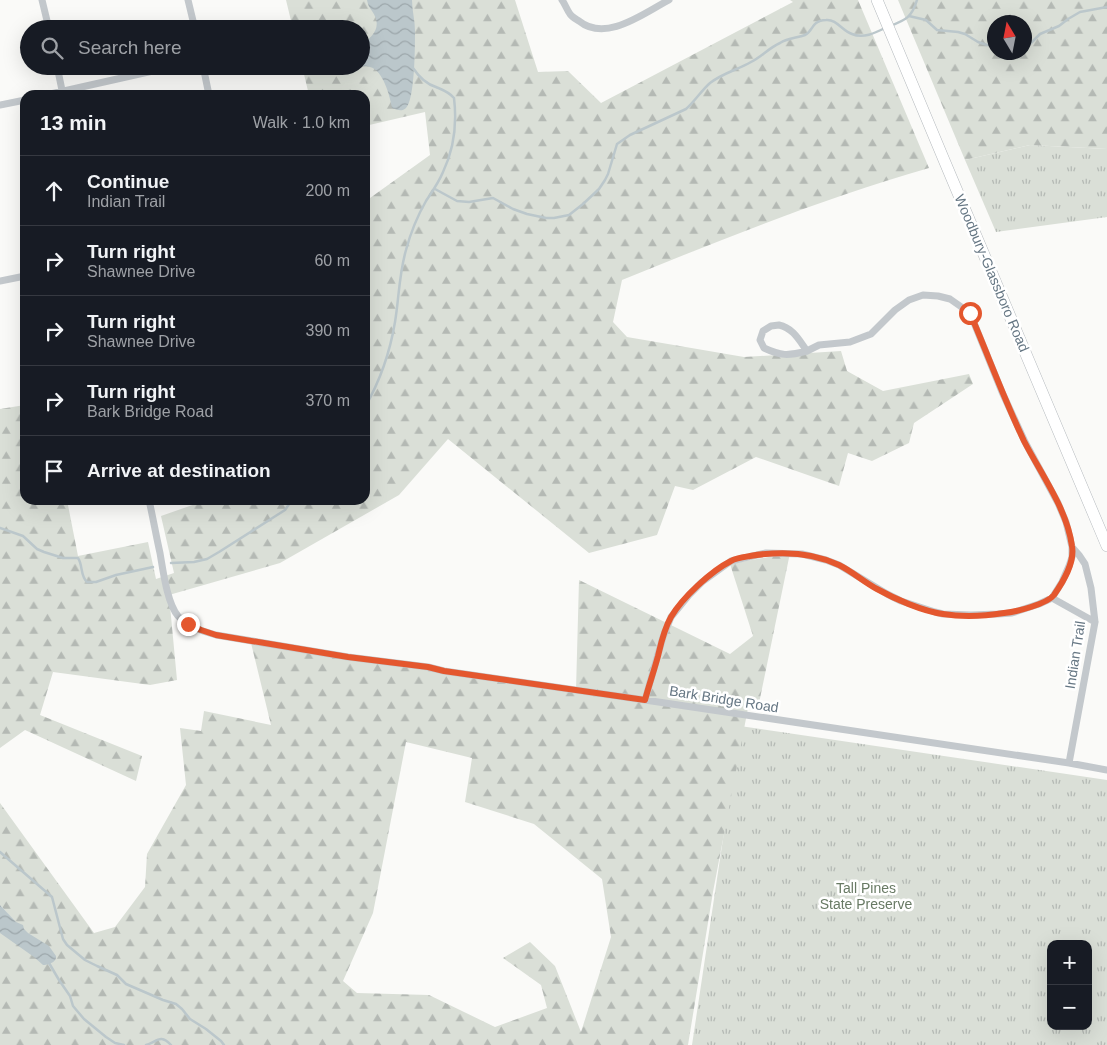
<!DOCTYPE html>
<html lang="en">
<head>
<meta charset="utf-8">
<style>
	:root { --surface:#171b24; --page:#242831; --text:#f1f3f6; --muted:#9ea1a6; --line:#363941 }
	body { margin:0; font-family:Helvetica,sans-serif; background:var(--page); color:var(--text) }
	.controls { position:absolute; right:15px; bottom:15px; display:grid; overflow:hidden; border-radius:10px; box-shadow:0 5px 20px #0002 }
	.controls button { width:45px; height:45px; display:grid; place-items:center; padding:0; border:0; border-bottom:1px solid var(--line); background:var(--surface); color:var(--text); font:25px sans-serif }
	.compass { position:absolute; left:987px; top:15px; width:45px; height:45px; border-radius:50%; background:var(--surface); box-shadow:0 5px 20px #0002; rotate:350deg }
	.stop { position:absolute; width:15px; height:15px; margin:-11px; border:4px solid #e4572e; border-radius:50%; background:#fff }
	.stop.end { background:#e4572e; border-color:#fff; box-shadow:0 1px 5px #0008 }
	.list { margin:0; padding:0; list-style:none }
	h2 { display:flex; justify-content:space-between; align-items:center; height:65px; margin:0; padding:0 20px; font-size:21px }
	h2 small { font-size:16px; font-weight:400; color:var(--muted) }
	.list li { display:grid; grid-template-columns:32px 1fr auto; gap:15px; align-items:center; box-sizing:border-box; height:70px; padding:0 20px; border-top:1px solid var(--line) }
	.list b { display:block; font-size:19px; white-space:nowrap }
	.list p { margin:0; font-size:16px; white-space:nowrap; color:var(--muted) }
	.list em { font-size:16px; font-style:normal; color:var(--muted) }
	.icon { flex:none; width:28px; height:28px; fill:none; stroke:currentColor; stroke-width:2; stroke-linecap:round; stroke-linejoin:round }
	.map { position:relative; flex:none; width:1107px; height:1045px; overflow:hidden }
	.search { position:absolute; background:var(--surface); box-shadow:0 5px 20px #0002; left:20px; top:20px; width:350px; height:55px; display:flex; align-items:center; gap:12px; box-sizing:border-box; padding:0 18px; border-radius:28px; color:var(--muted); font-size:19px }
	.panel { position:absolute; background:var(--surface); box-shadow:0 5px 20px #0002; left:20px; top:90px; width:350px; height:415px; border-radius:15px }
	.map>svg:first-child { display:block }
	.grass { fill:url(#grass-tufts); fill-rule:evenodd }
	.forest { fill:url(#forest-firs); fill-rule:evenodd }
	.water { fill:url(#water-waves) }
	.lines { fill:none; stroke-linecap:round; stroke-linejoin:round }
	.stream { stroke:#bbc7cb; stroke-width:2.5 }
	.primary-casing { stroke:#b5babe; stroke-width:12 }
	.minor { stroke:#c3c8cc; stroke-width:7 }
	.primary { stroke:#fff; stroke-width:11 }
	.route { stroke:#e4572e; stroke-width:6 }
	.labels { text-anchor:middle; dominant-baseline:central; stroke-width:5; stroke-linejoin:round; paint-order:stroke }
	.street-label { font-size:14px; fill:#657683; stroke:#fff }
	.park-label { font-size:14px; fill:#687a64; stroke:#fff }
</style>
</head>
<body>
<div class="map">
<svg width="1107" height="1045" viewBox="0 0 1107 1045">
	<defs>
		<pattern id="grass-tufts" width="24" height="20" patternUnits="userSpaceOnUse" patternTransform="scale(1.25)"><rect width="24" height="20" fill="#dadfd7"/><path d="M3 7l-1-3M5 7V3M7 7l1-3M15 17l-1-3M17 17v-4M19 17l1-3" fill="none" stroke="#b4b9b4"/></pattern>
		<pattern id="forest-firs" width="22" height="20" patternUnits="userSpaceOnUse" patternTransform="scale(1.25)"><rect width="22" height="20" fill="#dadfd7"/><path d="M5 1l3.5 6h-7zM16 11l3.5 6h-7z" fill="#b4b9b4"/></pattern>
		<pattern id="water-waves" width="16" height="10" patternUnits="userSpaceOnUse" patternTransform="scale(1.25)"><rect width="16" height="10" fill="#bbc7cb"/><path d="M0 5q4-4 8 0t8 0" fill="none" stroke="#9ca6aa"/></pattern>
	</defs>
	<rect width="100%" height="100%" fill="#fafaf8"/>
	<path class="grass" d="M1030 145 1107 149V217L996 232 965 160Z
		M740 726 1107 780V1045H692ZM1051 944H1088V1026H1051Z"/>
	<path class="forest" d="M286 0H515L538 72 568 71 601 103 793 2 790 0H858L929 168C824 198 723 239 622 280L613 322 627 337 744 357 841 351 847 371 883 391 969 374 973 384 914 423 909 443 872 461 848 453 839 486 756 457 693 490 675 486 657 535 589 553 448 439 399 495 280 563 169 595 177 680 150 685 53 672 40 715 142 756 136 781 25 730 0 748V409L25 405V500H67L78 556 148 542 156 579 174 573 161 516 201 502V500H365V200L370 198 430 155 425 112 365 126V95H309L302 66H361V29H293Z
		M898 0H1107V149L1030 145 965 160ZM994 22H1024V52H994Z
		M790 553 758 708H748L713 892 688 1045H0V921L52 962 0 905V803L94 933 115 927 145 887 147 854 186 785 180 728 201 731 204 711 271 725 251 643 576 690 579 580 730 654 753 636 730 564ZM406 742 472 758 465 802 534 824 602 879 611 937 581 1032 555 966 530 942 503 958 541 985 547 1008 495 1027 429 995 357 993 343 981 373 913Z"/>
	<path class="water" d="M367 0H412C412 10 415 21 415 31 415 45 415 99 406 108 402 112 397 110 392 108 390 96 383 70 370 67 365 65 360 68 355 66H361V46C373 36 383 27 372 11 369 7 368 5 367 0Z
		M0 905 16 922 23 925 24 929 28 933 49 946 56 956C57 962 48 965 43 965L34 957 0 933Z"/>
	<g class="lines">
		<path class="stream" d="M909 16 926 20 937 30 958 32 965 34 978 42 987 45H994
			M890 26C906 20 912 17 917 0
			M1024 45 1030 44 1040 34 1059 26 1068 19 1080 12 1107 7
			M435 189 457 201 469 202 493 198 513 209 527 214 546 218H554L569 215 583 204 599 189 605 180 608 174 617 144 630 135 686 109C695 101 701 91 710 83 723 73 737 70 751 62 761 57 769 48 780 43 788 38 797 38 805 35 814 31 810 21 826 20 837 19 842 31 852 34 863 39 875 33 885 28
			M365 407C380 381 390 352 395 322 399 298 399 274 406 250 410 235 418 215 426 201 432 192 439 182 443 172 454 149 457 123 454 98 449 92 443 90 436 87 426 84 419 77 413 68
			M0 528 23 536 37 549 44 552 63 558H78C83 565 80 576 87 582H96L116 575 153 567
			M171 563 194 562 207 559 219 552 285 510 292 500
			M0 852 52 897 63 939 67 945 85 960 97 966 117 975 126 984 163 1000 176 1004 182 1009 190 1019 206 1029 221 1041 224 1045
			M49 963 59 980 70 996 73 1006 84 1019 106 1037 115 1043 124 1045
			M146 1045C157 1042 160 1033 171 1045"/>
		<g class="primary-casing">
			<path id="primary" d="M877 0 944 160 1107 546"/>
		</g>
		<path class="minor" d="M42 0 49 29
			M188 0 195 29
			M562 0C565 4 567 10 570 14 572 17 576 19 579 21 606 43 644 13 669 0
			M57 66 63 95
			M203 66 209 95
			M46 95 175 66
			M0 105 25 100
			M0 281 25 276
			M779 325C793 328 799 340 807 351 788 356 781 356 764 348L760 340 763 331 771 326Z
			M807 351 819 345 850 342 871 334 895 310 909 300 923 295 938 296 950 299 970 313 1002 392 1025 442 1058 503 1066 522 1072 547 1079 555 1085 564 1091 588 1095 622 1069 763
			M149 500C153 518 156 535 160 553 163 570 167 603 178 616 188 627 202 631 216 635L348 657 428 667 444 671 645 700 1069 763 1107 770
			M1052 598 1095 622
			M645 700 663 637 671 617 689 595 702 582 731 561 766 553 802 554 826 560 839 565 887 594 901 601 935 612 943 614 971 615 998 614 1012 613 1039 604 1052 598 1062 582 1069 566 1072 557V547"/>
		<use href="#primary" class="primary"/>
	</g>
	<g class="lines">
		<path class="route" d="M188 624 201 630 216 635 348 657 428 667 444 671 645 700C649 685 654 671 658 656 661 643 664 629 671 617 682 598 711 571 731 561 736 558 744 557 750 556 780 551 812 552 839 565 853 572 864 582 877 589 895 599 922 611 943 614 962 617 985 616 1004 613 1016 612 1047 604 1054 595 1063 582 1075 563 1072 546 1067 509 1041 474 1024 441 1004 399 988 355 970 313"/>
	</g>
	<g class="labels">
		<g class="street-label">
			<text transform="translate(992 273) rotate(67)">Woodbury-Glassboro Road</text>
			<text transform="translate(1075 655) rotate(-81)">Indian Trail</text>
			<text transform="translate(724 699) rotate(9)">Bark Bridge Road</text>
		</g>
		<g class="park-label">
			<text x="866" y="888">Tall Pines<tspan x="866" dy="16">State Preserve</tspan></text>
		</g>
	</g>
</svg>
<div class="controls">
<button>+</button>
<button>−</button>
</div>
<svg class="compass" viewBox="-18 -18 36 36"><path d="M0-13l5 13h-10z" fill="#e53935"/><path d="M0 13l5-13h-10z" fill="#9ea1a6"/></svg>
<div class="stop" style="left:970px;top:313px"></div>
<div class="stop end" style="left:188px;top:624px"></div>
<div class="search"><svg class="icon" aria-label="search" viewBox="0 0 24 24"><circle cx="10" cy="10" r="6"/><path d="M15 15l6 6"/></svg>Search here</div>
<section class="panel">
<h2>13 min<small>Walk · 1.0 km</small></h2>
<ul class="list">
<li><svg class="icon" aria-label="ahead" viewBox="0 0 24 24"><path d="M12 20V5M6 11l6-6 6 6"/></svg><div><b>Continue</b><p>Indian Trail</p></div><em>200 m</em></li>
<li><svg class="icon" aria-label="right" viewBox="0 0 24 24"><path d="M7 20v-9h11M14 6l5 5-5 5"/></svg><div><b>Turn right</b><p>Shawnee Drive</p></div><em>60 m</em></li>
<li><svg class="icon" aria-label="right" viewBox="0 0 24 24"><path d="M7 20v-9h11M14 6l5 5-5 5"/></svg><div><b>Turn right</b><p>Shawnee Drive</p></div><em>390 m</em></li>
<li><svg class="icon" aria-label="right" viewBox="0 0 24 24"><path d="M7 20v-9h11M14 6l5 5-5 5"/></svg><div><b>Turn right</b><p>Bark Bridge Road</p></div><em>370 m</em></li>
<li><svg class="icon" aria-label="arrive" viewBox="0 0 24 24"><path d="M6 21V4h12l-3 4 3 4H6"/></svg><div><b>Arrive at destination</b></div></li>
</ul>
</section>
</div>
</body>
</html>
